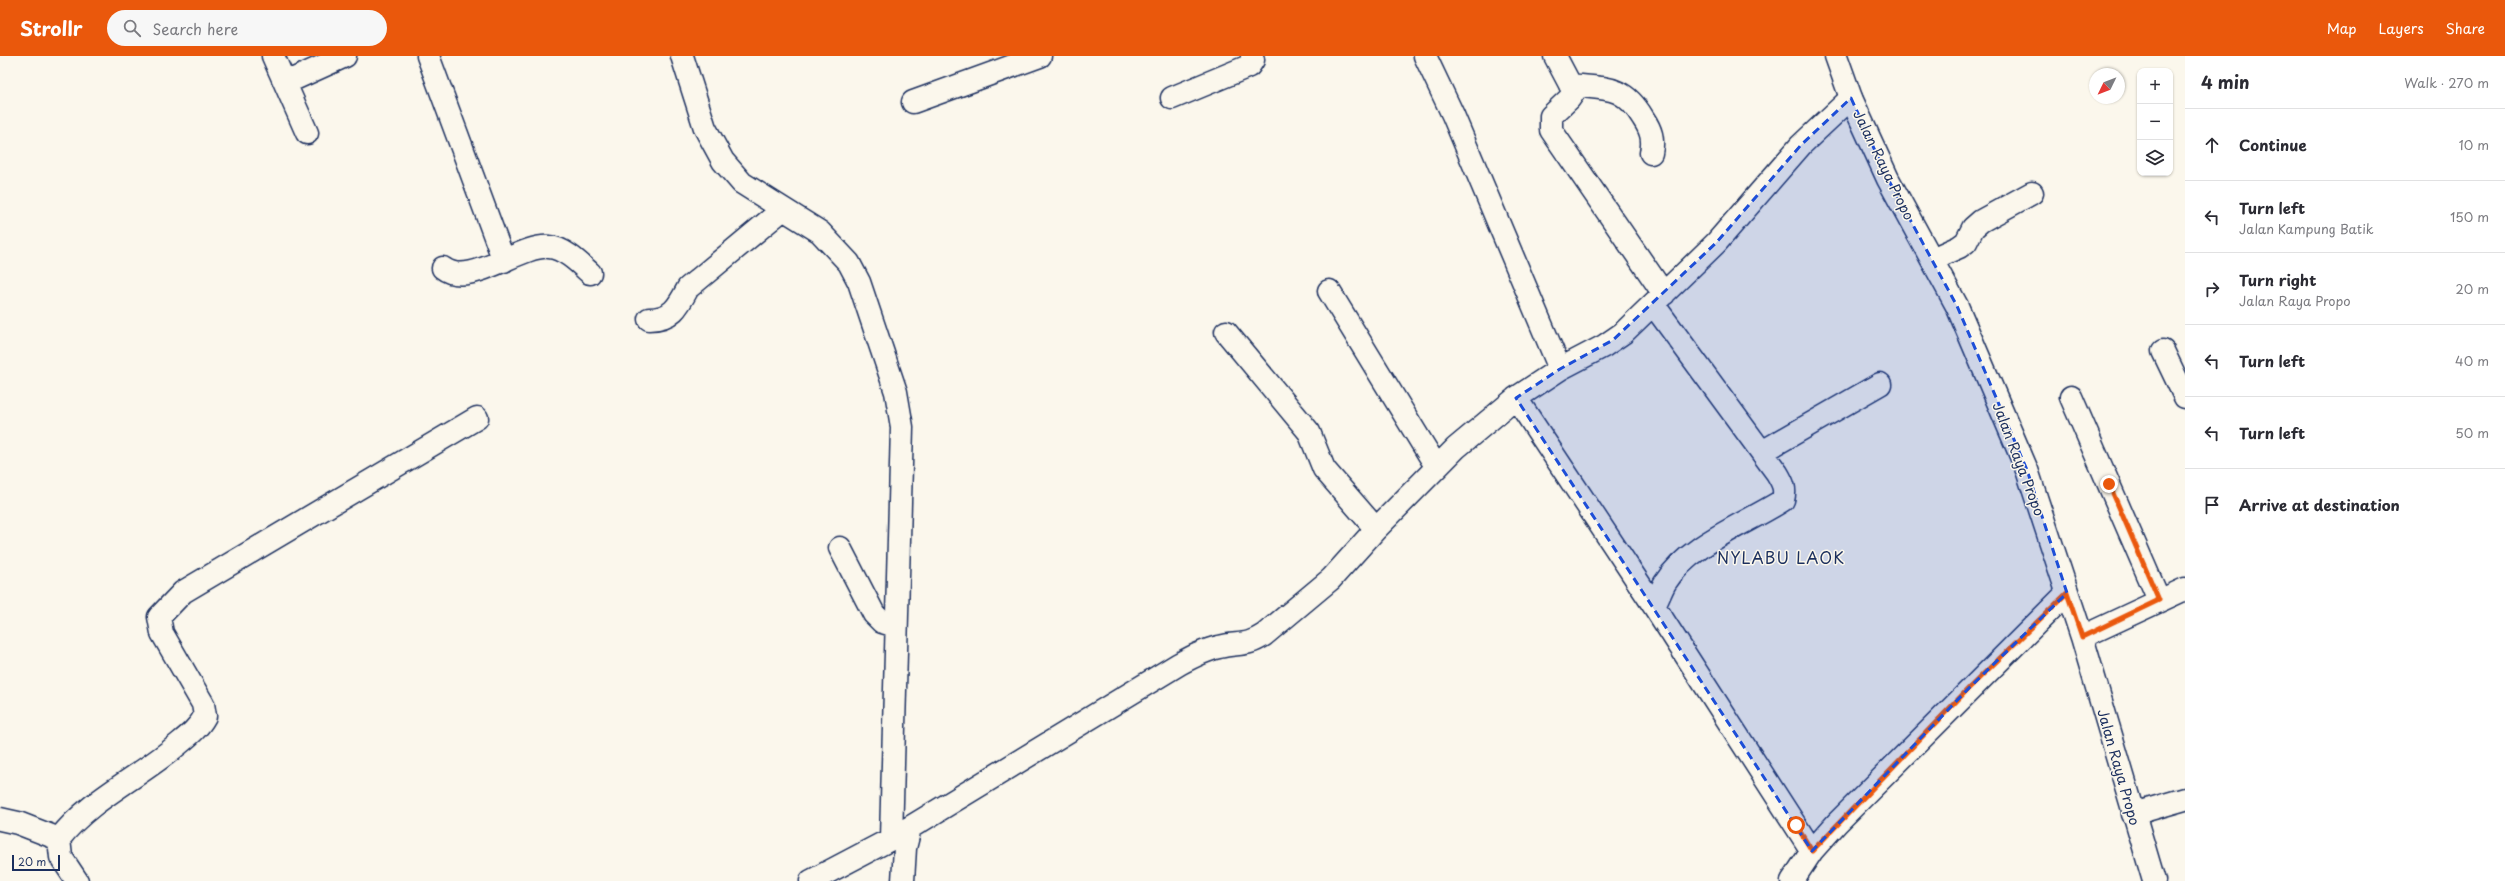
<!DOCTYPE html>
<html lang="en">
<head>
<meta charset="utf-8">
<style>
	:root { --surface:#fff; --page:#f7f7f7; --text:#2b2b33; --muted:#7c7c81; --line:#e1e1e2; --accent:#ea580c }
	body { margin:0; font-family:"Playpen Sans",sans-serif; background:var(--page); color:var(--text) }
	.controls { position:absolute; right:12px; top:12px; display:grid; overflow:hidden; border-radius:8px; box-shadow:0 1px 3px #0004 }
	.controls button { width:36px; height:36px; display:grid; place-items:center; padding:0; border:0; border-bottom:1px solid var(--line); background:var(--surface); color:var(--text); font:20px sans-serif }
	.compass { position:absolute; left:2089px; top:12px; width:36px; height:36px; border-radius:50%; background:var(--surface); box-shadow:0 1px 3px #0004; rotate:227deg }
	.scale { position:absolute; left:12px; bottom:10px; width:48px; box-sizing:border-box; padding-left:4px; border:2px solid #1b2f5e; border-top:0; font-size:11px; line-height:14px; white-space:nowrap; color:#1b2f5e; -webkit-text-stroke:3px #fbf7ec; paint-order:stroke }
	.stop { position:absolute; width:12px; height:12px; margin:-9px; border:3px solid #ea580c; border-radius:50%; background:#fff }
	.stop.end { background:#ea580c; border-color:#fff; box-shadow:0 1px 4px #0008 }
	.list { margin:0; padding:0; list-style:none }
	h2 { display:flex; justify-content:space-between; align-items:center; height:52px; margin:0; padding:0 16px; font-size:17px }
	h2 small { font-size:13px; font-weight:400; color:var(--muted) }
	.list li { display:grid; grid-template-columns:26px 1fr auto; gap:12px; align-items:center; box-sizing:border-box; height:72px; padding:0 16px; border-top:1px solid var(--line) }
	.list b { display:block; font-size:15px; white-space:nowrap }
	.list p { margin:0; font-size:13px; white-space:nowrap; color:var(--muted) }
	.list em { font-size:13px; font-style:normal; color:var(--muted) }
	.icon { flex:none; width:22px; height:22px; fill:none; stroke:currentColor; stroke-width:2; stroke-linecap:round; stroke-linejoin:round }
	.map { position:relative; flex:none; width:2185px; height:825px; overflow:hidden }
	header { display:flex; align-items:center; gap:24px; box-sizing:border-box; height:56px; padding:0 20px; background:var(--accent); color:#fff }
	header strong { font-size:19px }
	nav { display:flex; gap:22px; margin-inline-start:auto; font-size:14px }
	.search { width:280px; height:36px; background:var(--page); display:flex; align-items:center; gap:10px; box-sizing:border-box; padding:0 14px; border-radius:22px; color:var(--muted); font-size:15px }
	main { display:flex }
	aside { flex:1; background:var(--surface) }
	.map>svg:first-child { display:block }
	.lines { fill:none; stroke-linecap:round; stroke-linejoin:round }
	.minor-casing { stroke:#1b2f5e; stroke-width:25 }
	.major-casing { stroke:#1b2f5e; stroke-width:25 }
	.minor { stroke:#fbf7ec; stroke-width:22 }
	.major { stroke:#fbf7ec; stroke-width:22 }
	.route { stroke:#ea580c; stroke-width:5 }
	.marked { fill:#1d4ed8; fill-opacity:0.2; stroke:#1d4ed8; stroke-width:3; stroke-dasharray:8 5; stroke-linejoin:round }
	.labels { text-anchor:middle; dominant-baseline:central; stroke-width:3; stroke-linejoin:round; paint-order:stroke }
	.street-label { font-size:14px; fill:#1b2f5e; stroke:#fbf7ec }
	.quarter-label { font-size:16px; letter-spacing:1px; fill:#1b2f5e; stroke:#fbf7ec }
</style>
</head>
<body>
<header>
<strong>Strollr</strong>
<div class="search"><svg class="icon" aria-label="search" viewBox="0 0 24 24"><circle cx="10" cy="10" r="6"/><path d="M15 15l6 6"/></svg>Search here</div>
<nav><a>Map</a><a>Layers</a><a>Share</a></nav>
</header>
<main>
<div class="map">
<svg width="2185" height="825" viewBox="0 0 2185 825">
	<rect width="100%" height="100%" fill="#fbf7ec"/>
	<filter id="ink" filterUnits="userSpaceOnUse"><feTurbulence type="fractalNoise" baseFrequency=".025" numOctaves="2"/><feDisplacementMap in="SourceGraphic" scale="8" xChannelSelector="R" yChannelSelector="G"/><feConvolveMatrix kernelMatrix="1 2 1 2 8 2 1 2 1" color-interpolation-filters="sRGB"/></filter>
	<g filter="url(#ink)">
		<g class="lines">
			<g class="minor-casing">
				<path id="minor" d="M273 0 307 77
					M428 0 504 205
					M682 0 705 72 723 105 742 127 820 176 849 207 859 226 896 336 902 371 891 783
					M1425 0 1453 59 1560 313
					M1555 0 1574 36 1569 43 1551 60V74L1664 238
					M282 20 292 24 345 0
					M1570 29C1606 33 1623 28 1643 62 1651 74 1654 83 1651 97
					M1172 42 1249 10 1253 4 1252 0
					M913 46 1040 0
					M1932 203 1959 191 1966 186 1973 172 1981 165 2032 137
					M443 212C469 233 520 188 549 191 564 192 579 207 590 217
					M1329 235 1436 410
					M1653 248 1777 417C1783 427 1786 433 1783 444 1746 468 1689 488 1665 527 1661 534 1658 543 1654 550
					M649 263C672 263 678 251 688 232L782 154
					M1226 276 1309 376 1324 413 1376 473
					M2163 295 2185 341
					M2071 341 2159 544
					M1516 342 1654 550 1812 795
					M1762 396 1880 328
					M840 492 874 558 882 566 896 570
					M2133 758 2185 743
					M0 763 18 767 59 783
					M77 825 61 801 59 783C90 743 138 722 176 690 187 681 198 673 205 660L203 648 162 577 159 561 183 536 477 362
					M811 825 891 783 1179 608C1192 601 1205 594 1219 591 1238 586 1246 591 1264 579L1331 523 1376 473 1456 392 1516 342 1560 313 1604 290 1623 277 1716 187 1801 89 1851 42
					M903 825 905 792 910 772
					M1792 825 1812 795 1837 767 2067 537"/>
			</g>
			<g class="major-casing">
				<path id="major" d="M1836 0 1851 42 1888 123 1957 250 2027 414 2082 581 2154 825
					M2082 581 2185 533"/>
			</g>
			<use href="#minor" class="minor"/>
			<use href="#major" class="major"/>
		</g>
	</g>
	<g class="lines" filter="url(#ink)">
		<path class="route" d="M1796 769 1812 795 1969 632 2067 537 2082 581 2159 544 2109 428"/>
	</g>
	<path class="marked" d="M1851 42 1888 123 1957 250 2027 414 2067 537 1969 632 1812 795 1516 342 1560 313 1613 284 1716 187 1801 89Z"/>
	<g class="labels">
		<g class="street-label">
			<text transform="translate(1884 109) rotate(64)">Jalan Raya Propo</text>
			<text transform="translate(2019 403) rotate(69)">Jalan Raya Propo</text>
			<text transform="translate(2119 711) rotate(74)">Jalan Raya Propo</text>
		</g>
		<g class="quarter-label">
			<text x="1781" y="501">NYLABU LAOK</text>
		</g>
	</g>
</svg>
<div class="controls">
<button>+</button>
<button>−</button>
<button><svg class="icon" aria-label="layers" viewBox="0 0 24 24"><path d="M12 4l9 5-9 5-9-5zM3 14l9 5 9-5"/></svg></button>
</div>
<svg class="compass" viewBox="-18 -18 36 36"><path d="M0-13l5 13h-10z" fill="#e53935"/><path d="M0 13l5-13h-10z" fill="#7c7c81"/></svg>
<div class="scale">20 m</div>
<div class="stop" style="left:1796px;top:769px"></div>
<div class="stop end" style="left:2109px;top:428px"></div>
</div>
<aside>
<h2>4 min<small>Walk · 270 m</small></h2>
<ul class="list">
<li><svg class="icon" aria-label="ahead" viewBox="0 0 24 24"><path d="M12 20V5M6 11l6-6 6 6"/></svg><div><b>Continue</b></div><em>10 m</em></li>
<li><svg class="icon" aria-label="left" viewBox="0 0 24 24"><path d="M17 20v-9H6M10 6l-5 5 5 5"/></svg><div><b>Turn left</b><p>Jalan Kampung Batik</p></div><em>150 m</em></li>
<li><svg class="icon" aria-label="right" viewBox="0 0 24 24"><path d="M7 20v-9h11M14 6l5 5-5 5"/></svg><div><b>Turn right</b><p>Jalan Raya Propo</p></div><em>20 m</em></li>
<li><svg class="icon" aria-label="left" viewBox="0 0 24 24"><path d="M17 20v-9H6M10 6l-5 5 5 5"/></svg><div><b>Turn left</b></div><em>40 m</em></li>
<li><svg class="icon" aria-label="left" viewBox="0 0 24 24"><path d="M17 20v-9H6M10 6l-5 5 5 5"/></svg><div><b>Turn left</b></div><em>50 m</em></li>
<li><svg class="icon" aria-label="arrive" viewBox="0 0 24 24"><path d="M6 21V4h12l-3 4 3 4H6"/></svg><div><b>Arrive at destination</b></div></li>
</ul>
</aside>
</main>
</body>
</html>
